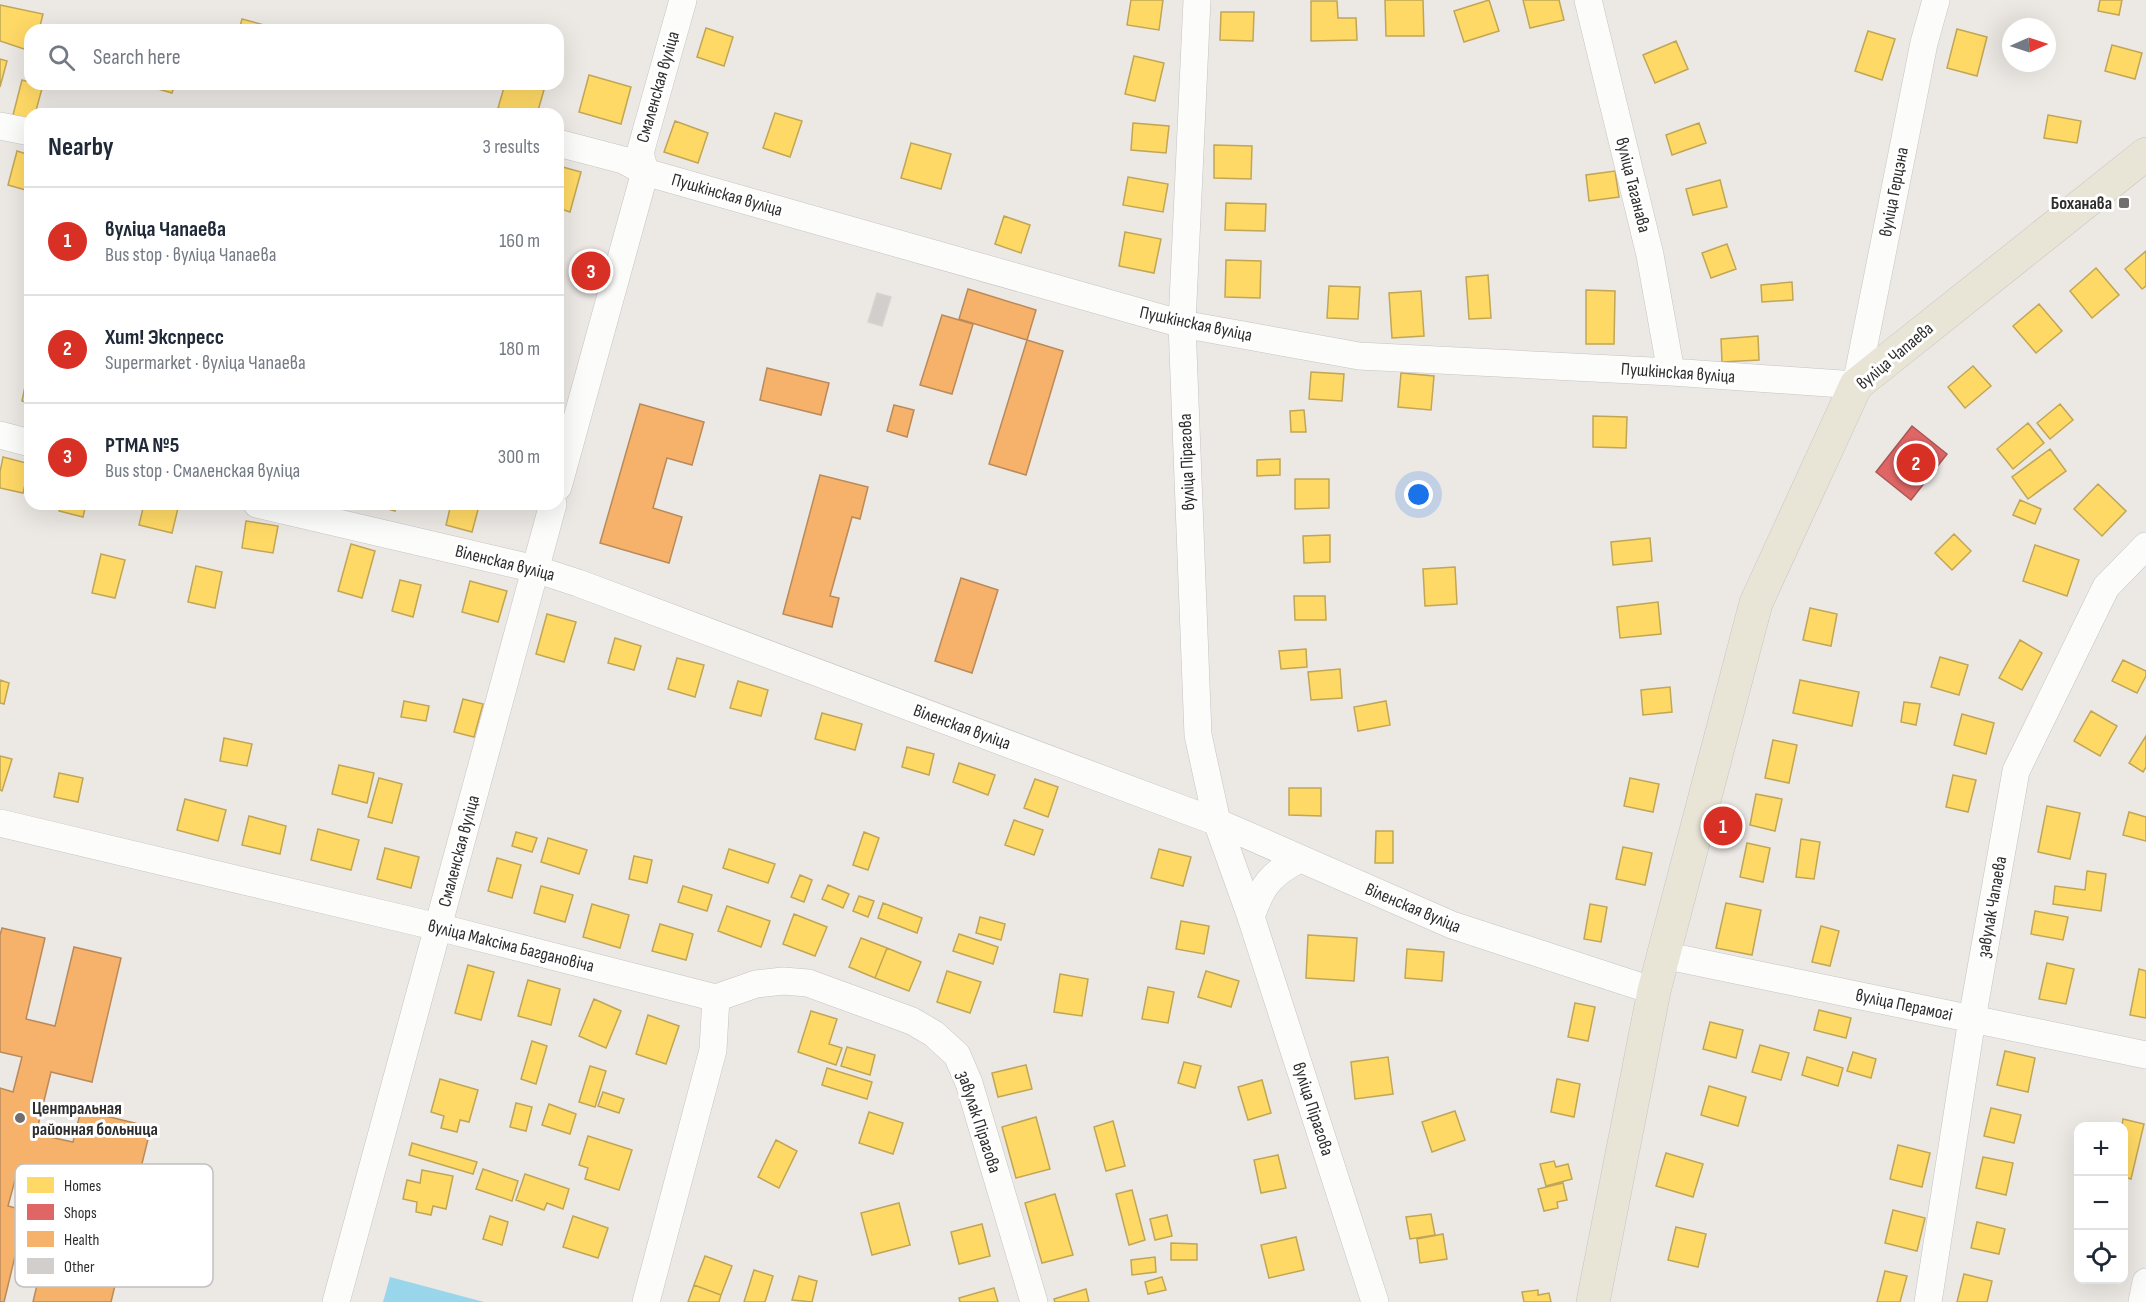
<!DOCTYPE html>
<html lang="en">
<head>
<meta charset="utf-8">
<style>
	:root { --surface:#fff; --page:#f6f6f7; --text:#1f2937; --muted:#747a83; --line:#e0e1e3; --accent:#d93025 }
	body { margin:0; font-family:"Sofia Sans Condensed",sans-serif; background:var(--page); color:var(--text) }
	.controls { position:absolute; right:18px; bottom:18px; display:grid; overflow:hidden; border-radius:12px; box-shadow:0 6px 24px #0002 }
	.controls button { width:54px; height:54px; display:grid; place-items:center; padding:0; border:0; border-bottom:2px solid var(--line); background:var(--surface); color:var(--text); font:30px sans-serif }
	.compass { position:absolute; left:2002px; top:18px; width:54px; height:54px; border-radius:50%; background:var(--surface); box-shadow:0 6px 24px #0002; rotate:87deg }
	.you { position:absolute; left:1419px; top:495px; width:21px; height:21px; margin:-15px; border:4px solid #fff; border-radius:50%; background:#1a73e8; box-shadow:0 0 0 9px #1a73e833 }
	.badge { display:grid; place-items:center; width:39px; height:39px; border-radius:50%; background:var(--accent); color:#fff; font-size:20px; font-weight:700 }
	.pin { position:absolute; translate:-50% -50%; border:3px solid #fff; box-shadow:0 2px 6px #0006 }
	.list { margin:0; padding:0; list-style:none }
	h2 { display:flex; justify-content:space-between; align-items:center; height:78px; margin:0; padding:0 24px; font-size:26px }
	h2 small { font-size:20px; font-weight:400; color:var(--muted) }
	.list li { display:grid; grid-template-columns:39px 1fr auto; gap:18px; align-items:center; box-sizing:border-box; height:108px; padding:0 24px; border-top:2px solid var(--line) }
	.list b { display:block; font-size:22px; white-space:nowrap }
	.list p { margin:0; font-size:20px; white-space:nowrap; color:var(--muted) }
	.list em { font-size:20px; font-style:normal; color:var(--muted) }
	.icon { flex:none; width:33px; height:33px; fill:none; stroke:currentColor; stroke-width:2; stroke-linecap:round; stroke-linejoin:round }
	.map { position:relative; flex:none; width:2146px; height:1302px; overflow:hidden }
	.search { position:absolute; background:var(--surface); box-shadow:0 6px 24px #0002; left:24px; top:24px; width:540px; height:66px; display:flex; align-items:center; gap:15px; box-sizing:border-box; padding:0 21px; border-radius:18px; color:var(--muted); font-size:22px }
	.panel { position:absolute; background:var(--surface); box-shadow:0 6px 24px #0002; left:24px; top:108px; width:540px; height:402px; border-radius:18px }
	.map>svg:first-child { display:block }
	.water { fill:#99d6ec }
	.homes { fill:#ffd966; stroke:#c0a655; stroke-width:1.5 }
	.shops { fill:#e06666; stroke:#ab5555; stroke-width:1.5 }
	.health { fill:#f6b26b; stroke:#ba8a59; stroke-width:1.5; fill-rule:evenodd }
	.building { fill:#d1cecb; stroke:#d7d4d0; stroke-width:1.5 }
	.lines { fill:none; stroke-linecap:round; stroke-linejoin:round }
	.minor-casing { stroke:#c5c4c5; stroke-width:28 }
	.major-casing { stroke:#c6c5c4; stroke-width:34 }
	.minor { stroke:#fcfcfb; stroke-width:27 }
	.major { stroke:#e8e4d6; stroke-width:33 }
	.poi-dot { fill:#706f6e; stroke:#fff; stroke-width:2 }
	.labels { text-anchor:middle; dominant-baseline:central; stroke-width:6; stroke-linejoin:round; paint-order:stroke }
	.street-label { font-size:18px; fill:#2e2e2e; stroke:#fff }
	.poi-label { font-size:18px; font-weight:bold; fill:#2e2e2e; stroke:#fff; text-anchor:end }
	.key { fill:#fff; stroke:#c0c0c0; stroke-width:1.5 }
	.key-label { font-size:16px; fill:#2e2e2e }
</style>
</head>
<body>
<div class="map">
<svg width="2146" height="1302" viewBox="0 0 2146 1302">
	<rect width="100%" height="100%" fill="#ece8e4"/>
	<path class="water" d="M390 1277 484 1302H383Z"/>
	<path class="homes" d="M1131 0H1163L1159 30 1127 25Z
		M1385 0H1423L1424 36H1386Z
		M1489 0 1499 31 1464 42 1454 11Z
		M1523 0H1559L1564 20 1530 28Z
		M2100 0H2122L2119 15 2098 11Z
		M1311 1H1337L1338 18H1356L1357 40 1311 41Z
		M0 5 43 14 39 30H30V51L0 41Z
		M1221 12H1254L1253 41 1220 40Z
		M242 19 264 25 263 30H239Z
		M706 28 733 37 724 66 697 57Z
		M1957 29 1987 37 1977 76 1947 68Z
		M1868 31 1895 39 1882 80 1855 71Z
		M1676 41 1688 69 1655 83 1643 55Z
		M2112 45 2142 53 2135 79 2105 71Z
		M1134 56 1164 63 1155 101 1125 94Z
		M0 59 7 61 0 87Z
		M589 75 631 87 621 124 579 112Z
		M22 80 30 82V84L43 85 35 114H30V120L13 115Z
		M152 84H175L172 93 151 87Z
		M505 84H521L544 90 537 114H521L498 108Z
		M775 113 802 121 790 157 763 148Z
		M2048 115 2081 121 2077 143 2044 138Z
		M675 121 708 133 698 163 664 152Z
		M1133 123 1169 126 1166 153 1131 150Z
		M1699 123 1706 143 1672 155 1666 135Z
		M911 143 951 154 941 189 901 178Z
		M1214 145 1252 146 1251 179 1214 178Z
		M17 151 30 155 29 191 8 185Z
		M559 166 581 172 570 212 558 208Z
		M1615 171 1619 197 1589 201 1586 175Z
		M1128 177 1168 184 1163 212 1123 205Z
		M1720 180 1727 207 1693 215 1686 189Z
		M1226 203 1266 204 1265 231 1225 230Z
		M1004 216 1030 225 1021 253 995 244Z
		M1125 232 1161 239 1154 273 1119 266Z
		M1727 244 1736 269 1711 278 1702 253Z
		M2146 251V286L2142 289 2125 269Z
		M1226 260 1261 261 1260 298 1225 297Z
		M2096 268 2119 295 2092 318 2070 291Z
		M1488 275 1491 318 1469 319 1466 277Z
		M1792 282 1793 300 1762 302 1761 285Z
		M1329 286 1360 287 1358 319 1327 318Z
		M1586 290 1615 291 1614 344H1586Z
		M1421 291 1424 336 1392 338 1389 293Z
		M2039 304 2062 331 2036 353 2013 326Z
		M1758 336 1759 360 1722 362 1721 339Z
		M1973 366 1991 386 1965 408 1948 387Z
		M28 372H30V403L22 401Z
		M1311 372 1344 374 1342 401 1309 399Z
		M1401 373 1434 376 1431 410 1398 407Z
		M2060 404 2073 420 2050 439 2037 423Z
		M1304 410 1306 432H1291L1290 411Z
		M1593 416 1627 417 1626 448 1593 447Z
		M2028 423 2044 443 2013 469 1997 449Z
		M2050 449 2066 471 2028 499 2012 477Z
		M3 457 30 464 23 493 0 488V472Z
		M1280 459V475L1257 476V460Z
		M1295 479H1329V508L1295 509Z
		M2098 484 2126 511 2102 536 2074 509Z
		M2020 500 2041 509 2035 524 2013 515Z
		M60 504H86L83 517 59 511Z
		M144 504H179L172 533 139 525Z
		M370 504H397L395 511Z
		M451 504H471L479 506 472 532 446 525Z
		M246 521 278 526 273 553 242 548Z
		M1954 534 1971 551 1952 570 1935 553Z
		M1330 535V562L1304 563 1303 536Z
		M1650 538 1652 561 1613 565 1611 542Z
		M351 544 375 551 362 598 338 591Z
		M2035 545 2079 560 2067 596 2023 581Z
		M101 554 125 560 115 598 92 593Z
		M196 566 222 572 215 608 188 602Z
		M1455 567 1457 604 1425 606 1423 569Z
		M400 580 421 585 413 617 392 611Z
		M470 581 507 591 498 622 462 612Z
		M1294 596H1325L1326 620H1295Z
		M1658 602 1661 634 1620 638 1617 607Z
		M1810 608 1837 614 1831 646 1803 640Z
		M547 614 576 622 564 662 536 654Z
		M615 638 641 646 634 670 608 663Z
		M2020 640 2042 653 2022 690 1999 678Z
		M1306 649 1307 667 1281 669 1279 651Z
		M1940 657 1968 665 1959 695 1931 687Z
		M677 658 704 665 695 697 668 689Z
		M2123 660 2146 671V676L2137 693 2112 681Z
		M1340 669 1342 698 1311 700 1308 672Z
		M0 680 9 683 4 704 0 703Z
		M1800 680 1859 692 1852 726 1793 713Z
		M738 681 768 690 761 716 730 708Z
		M1670 687 1672 712 1643 715 1641 690Z
		M463 699 483 704 474 737 454 732Z
		M404 701 429 706 426 721 401 717Z
		M1386 701 1390 725 1358 731 1354 707Z
		M1904 702 1920 704 1916 725 1901 722Z
		M2091 711 2117 726 2100 756 2074 741Z
		M822 713 862 724 855 750 815 739Z
		M1962 714 1994 723 1986 754 1954 745Z
		M2146 736V767L2143 772 2129 763Z
		M224 738 252 744 247 766 220 761Z
		M1773 740 1797 745 1789 783 1765 778Z
		M907 747 934 754 929 775 902 767Z
		M0 756 12 759 2 791 0 790Z
		M959 763 995 775 988 795 953 782Z
		M339 765 374 773 367 803 332 794Z
		M59 773 83 778 78 802 54 797Z
		M1953 775 1976 780 1968 812 1946 807Z
		M379 778 402 784 392 823 368 817Z
		M1630 778 1659 784 1653 812 1624 806Z
		M1035 779 1058 787 1048 817 1024 808Z
		M1289 788H1321V816L1289 815Z
		M1756 794 1782 799 1775 831 1750 825Z
		M185 799 226 810 218 841 177 830Z
		M2047 806 2080 813 2070 859 2038 852Z
		M2129 812 2146 817V841L2123 835Z
		M249 816 286 826 280 854 242 845Z
		M1014 820 1043 830 1034 855 1005 845Z
		M318 829 359 840 351 870 311 860Z
		M1376 831H1393V863H1375Z
		M516 832 537 838 532 852 512 846Z
		M864 832 879 838 868 870 853 865Z
		M548 838 587 850 579 874 541 862Z
		M1801 839 1820 842 1814 879 1796 877Z
		M1747 843 1770 848 1763 882 1740 877Z
		M1623 847 1652 853 1645 885 1616 879Z
		M385 848 419 857 411 888 377 879Z
		M729 849 775 864 768 883 723 868Z
		M1159 849 1191 857 1183 886 1151 878Z
		M634 856 652 860 647 883 629 879Z
		M497 858 521 865 512 898 488 891Z
		M2087 871 2106 874 2101 911 2053 904 2055 886 2085 890Z
		M800 875 812 880 804 902 791 897Z
		M828 885 849 894 843 908 822 899Z
		M541 886 573 895 565 922 534 913Z
		M683 886 712 895 707 911 678 902Z
		M859 896 874 901 868 917 853 911Z
		M883 903 922 918 917 933 878 918Z
		M1726 903 1761 910 1752 955 1716 948Z
		M592 904 629 915 620 948 583 937Z
		M1590 904 1607 907 1601 942 1584 939Z
		M727 906 770 921 761 947 718 931Z
		M2035 911 2068 917 2063 940 2031 934Z
		M794 914 827 927 815 956 783 944Z
		M980 917 1005 924 1001 940 976 933Z
		M1181 921 1209 926 1204 954 1176 949Z
		M660 924 693 934 686 960 652 951Z
		M1821 926 1839 931 1830 966 1812 962Z
		M959 934 998 947 993 964 953 951Z
		M1308 935 1357 938 1354 981 1306 978Z
		M861 938 887 948 875 978 849 967Z
		M887 948 921 962 909 991 875 978Z
		M1407 949 1444 952 1442 981 1405 978Z
		M2047 963 2074 969 2066 1004 2039 999Z
		M468 965 494 972 481 1020 455 1013Z
		M2139 969 2146 971V1018L2130 1015Z
		M947 971 981 982 970 1013 937 1002Z
		M1206 971 1239 981 1231 1007 1198 997Z
		M1060 974 1088 979 1082 1016 1054 1012Z
		M528 980 560 989 551 1025 518 1016Z
		M1148 987 1174 992 1168 1023 1142 1019Z
		M594 999 621 1011 606 1048 579 1036Z
		M1575 1003 1595 1007 1588 1041 1568 1037Z
		M1819 1010 1851 1018 1846 1038 1814 1030Z
		M811 1011 837 1019 829 1044 842 1048 836 1065 798 1052Z
		M648 1015 679 1026 666 1064 636 1054Z
		M1710 1022 1743 1030 1736 1058 1703 1049Z
		M532 1041 547 1046 536 1084 521 1079Z
		M1760 1045 1789 1053 1781 1080 1752 1072Z
		M847 1047 875 1055 870 1075 841 1066Z
		M2005 1051 2035 1058 2028 1092 1997 1085Z
		M1853 1052 1876 1059 1871 1078 1847 1071Z
		M1388 1057 1393 1094 1355 1099 1351 1062Z
		M1807 1057 1843 1068 1838 1086 1802 1075Z
		M1184 1062 1201 1066 1195 1088 1178 1083Z
		M1026 1065 1032 1089 998 1097 992 1073Z
		M590 1066 606 1071 595 1107 579 1102Z
		M827 1068 872 1082 867 1099 822 1085Z
		M440 1079 478 1090 469 1122 460 1120 457 1132 441 1128 444 1116 431 1112Z
		M1557 1079 1580 1084 1574 1117 1551 1112Z
		M1262 1080 1271 1113 1248 1120 1238 1087Z
		M1709 1086 1746 1097 1738 1126 1701 1115Z
		M603 1092 624 1099 619 1113 598 1106Z
		M516 1103 532 1107 526 1131 510 1127Z
		M549 1104 576 1114 570 1134 542 1125Z
		M1991 1108 2021 1115 2014 1143 1984 1136Z
		M1455 1111 1465 1140 1432 1152 1422 1122Z
		M869 1112 903 1123 893 1154 859 1143Z
		M1036 1117 1050 1169 1016 1178 1002 1127Z
		M2123 1119 2144 1124 2131 1179 2124 1177V1126H2122Z
		M1113 1121 1125 1166 1106 1171 1094 1127Z
		M588 1136 632 1150 619 1190 585 1179 588 1168 579 1165Z
		M776 1140 797 1151 779 1188 758 1177Z
		M412 1143 477 1162 473 1174 409 1155Z
		M1898 1145 1930 1153 1922 1187 1890 1179Z
		M1666 1153 1703 1164 1693 1197 1656 1186Z
		M1278 1155 1286 1188 1261 1193 1254 1160Z
		M1983 1157 2013 1163 2006 1195 1976 1188Z
		M1554 1161 1556 1167 1568 1164 1572 1179 1546 1186 1540 1164Z
		M483 1169 518 1181 512 1201 476 1189Z
		M422 1170 453 1176 446 1209 433 1206 431 1215 416 1212 417 1202 403 1199 407 1180 420 1183Z
		M525 1174 569 1189 563 1209 547 1203 544 1210 516 1200Z
		M1563 1183 1567 1200 1557 1202 1558 1208 1544 1211 1538 1189Z
		M1132 1190 1145 1240 1129 1245 1116 1194Z
		M1055 1194 1073 1255 1042 1263 1025 1203Z
		M899 1203 910 1245 872 1255 861 1213Z
		M1893 1210 1925 1218 1917 1251 1885 1243Z
		M1431 1214 1435 1235 1410 1239 1406 1217Z
		M1167 1215 1172 1236 1155 1240 1150 1219Z
		M490 1216 508 1222 502 1245 483 1239Z
		M573 1216 608 1228 598 1258 563 1247Z
		M1977 1222 2005 1229 1999 1254 1971 1248Z
		M982 1224 990 1256 959 1264 951 1232Z
		M1676 1227 1706 1234 1698 1267 1668 1260Z
		M1443 1234 1447 1259 1420 1263 1417 1239Z
		M1296 1237 1304 1270 1269 1278 1261 1245Z
		M1171 1243 1197 1244V1260H1171Z
		M705 1256 732 1266 721 1295 694 1285Z
		M1155 1257 1156 1272 1132 1275 1131 1260Z
		M754 1270 773 1276 765 1302H744Z
		M1885 1271 1907 1276 1900 1302H1877Z
		M1964 1274 1992 1281 1987 1302H1957Z
		M799 1276 817 1281 812 1302 792 1300Z
		M1162 1277 1166 1290 1148 1294 1145 1282Z
		M694 1285 721 1295 719 1302H688Z
		M994 1288 998 1302H960L959 1298Z
		M1086 1289 1089 1302H1055L1054 1299Z
		M1538 1290V1295L1549 1293 1551 1302H1524L1522 1292Z"/>
	<path class="shops" d="M1912 426 1947 454 1911 500 1876 472Z"/>
	<path class="health" d="M968 289 1036 310 1027 340 959 319Z
		M942 315 973 324 952 394 920 385Z
		M1027 340 1063 351 1026 475 989 464Z
		M767 368 829 383 821 415 760 400Z
		M640 404 704 422 692 465 667 458 653 508 682 517 669 563 600 543Z
		M894 405 914 410 907 437 887 431Z
		M820 475 868 487 860 519 852 517 830 596 839 598 832 627 783 614Z
		M961 578 998 590 972 673 935 661Z
		M2 928 45 938 26 1019 55 1026 74 947 121 958 92 1082 51 1072 36 1134 73 1142 81 1110 151 1127 133 1200 99 1191 93 1217 119 1224 117 1233 127 1235 111 1302H33L44 1255 17 1248 4 1302H0V1088L13 1092 22 1057 0 1052V935ZM18 1169 63 1180 53 1218 8 1206Z"/>
	<path class="building" d="M877 293 891 297 882 326 868 322Z"/>
	<g class="lines">
		<g class="minor-casing">
			<path id="minor" d="M1197 0 1182 324 1198 735 1217 822 1251 917 1375 1302
				M1588 0 1650 255 1671 372
				M0 126 30 132
				M558 143 623 160 645 172 1182 324 1359 356 1671 372 1856 385 1924 43 1936 0
				M0 435 30 443
				M558 487 645 172 640 153 683 0
				M257 504 535 569 578 583 1217 822 1452 925 1654 991
				M0 823 438 927 716 998
				M1251 917C1261 887 1271 873 1300 859
				M1663 955 2146 1055
				M716 998 756 984 783 981 808 983 912 1021 934 1034 957 1055 969 1083 1034 1302
				M336 1302 553 504
				M646 1302 713 1050 716 998
				M1928 1302 1972 1019 2016 771 2106 587 2146 546
				M2142 1302 2146 1282"/>
		</g>
		<g class="major-casing">
			<path id="major" d="M1593 1302 1654 991 1756 603 1856 385 2146 154"/>
		</g>
		<use href="#minor" class="minor"/>
		<use href="#major" class="major"/>
	</g>
	<g class="poi-dot">
		<rect x="2118" y="197" width="12" height="12" rx="3"/>
		<circle cx="20" cy="1118" r="6"/>
	</g>
	<g class="labels">
		<g class="street-label">
			<text transform="translate(658 87) rotate(-74)">Смаленская вуліца</text>
			<text transform="translate(1633 185) rotate(76)">вуліца Таганава</text>
			<text transform="translate(1894 192) rotate(-79)">вуліца Герцэна</text>
			<text transform="translate(727 195) rotate(16)">Пушкінская вуліца</text>
			<text transform="translate(1196 324) rotate(12)">Пушкінская вуліца</text>
			<text transform="translate(1895 356) rotate(-40)">вуліца Чапаева</text>
			<text transform="translate(1678 373) rotate(4)">Пушкінская вуліца</text>
			<text transform="translate(1187 462) rotate(-92)">вуліца Пірагова</text>
			<text transform="translate(505 563) rotate(14)">Віленская вуліца</text>
			<text transform="translate(962 727) rotate(20)">Віленская вуліца</text>
			<text transform="translate(459 851) rotate(-75)">Смаленская вуліца</text>
			<text transform="translate(1992 907) rotate(-80)">завулак Чапаева</text>
			<text transform="translate(1413 908) rotate(23)">Віленская вуліца</text>
			<text transform="translate(511 946) rotate(14)">вуліца Максіма Багдановіча</text>
			<text transform="translate(1904 1005) rotate(12)">вуліца Перамогі</text>
			<text transform="translate(1313 1109) rotate(72)">вуліца Пірагова</text>
			<text transform="translate(979 1122) rotate(72)">завулак Пірагова</text>
		</g>
		<g class="poi-label">
			<text x="2112" y="203">Боханава</text>
			<text x="32" y="1108" text-anchor="start">Центральная<tspan x="32" dy="21">районная больница</tspan></text>
		</g>
	</g>
	<rect x="15" y="1164" width="198" height="123" rx="9" class="key"/>
	<rect x="27" y="1177" width="27" height="16" fill="#ffd966"/>
	<rect x="27" y="1204" width="27" height="16" fill="#e06666"/>
	<rect x="27" y="1231" width="27" height="16" fill="#f6b26b"/>
	<rect x="27" y="1258" width="27" height="16" fill="#d1cecb"/>
	<g class="key-label">
		<text x="64" y="1191">Homes</text>
		<text x="64" y="1218">Shops</text>
		<text x="64" y="1245">Health</text>
		<text x="64" y="1272">Other</text>
	</g>
</svg>
<div class="controls">
<button>+</button>
<button>−</button>
<button><svg class="icon" aria-label="locate" viewBox="0 0 24 24"><circle cx="12" cy="12" r="6"/><path d="M12 2v4M12 18v4M2 12h4M18 12h4"/></svg></button>
</div>
<svg class="compass" viewBox="-18 -18 36 36"><path d="M0-13l5 13h-10z" fill="#e53935"/><path d="M0 13l5-13h-10z" fill="#747a83"/></svg>
<div class="you"></div>
<div class="pin badge" style="left:1723px;top:826px">1</div>
<div class="pin badge" style="left:1916px;top:463px">2</div>
<div class="pin badge" style="left:591px;top:271px">3</div>
<div class="search"><svg class="icon" aria-label="search" viewBox="0 0 24 24"><circle cx="10" cy="10" r="6"/><path d="M15 15l6 6"/></svg>Search here</div>
<section class="panel">
<h2>Nearby<small>3 results</small></h2>
<ul class="list">
<li><span class="badge">1</span><div><b>вуліца Чапаева</b><p>Bus stop · вуліца Чапаева</p></div><em>160 m</em></li>
<li><span class="badge">2</span><div><b>Хит! Экспресс</b><p>Supermarket · вуліца Чапаева</p></div><em>180 m</em></li>
<li><span class="badge">3</span><div><b>РТМА №5</b><p>Bus stop · Смаленская вуліца</p></div><em>300 m</em></li>
</ul>
</section>
</div>
</body>
</html>
